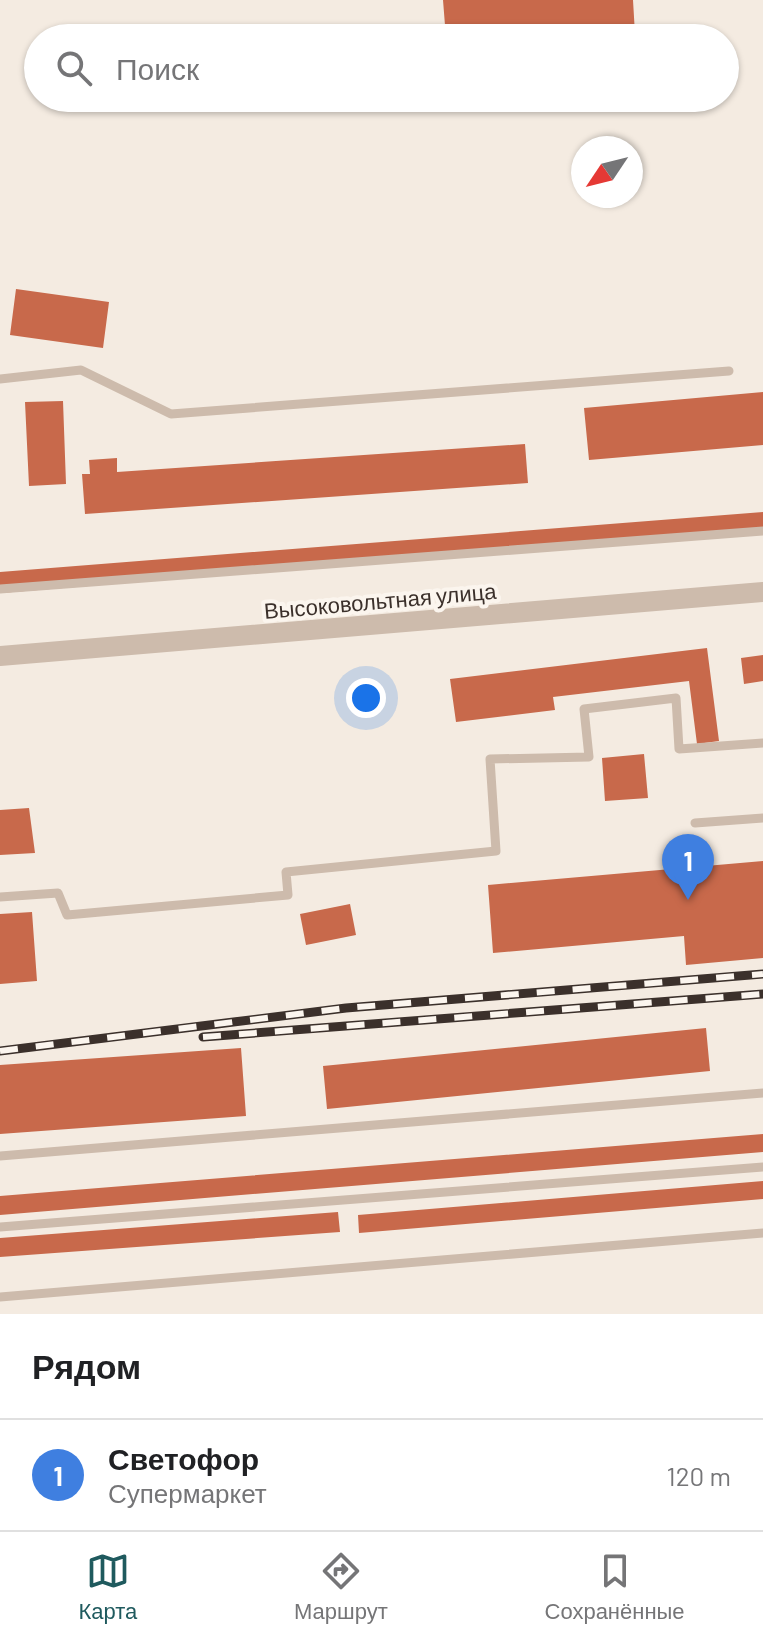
<!DOCTYPE html>
<html lang="ru">
<head>
<meta charset="utf-8">
<style>
	:root { --surface:#fff; --page:#f2f2f2; --text:#202124; --muted:#757577; --line:#e0e0e0; --accent:#1f5a5e }
	body { margin:0; font-family:Barlow,sans-serif; background:var(--page); color:var(--text) }
	.compass { position:absolute; left:571px; top:136px; width:72px; height:72px; border-radius:50%; background:var(--surface); box-shadow:0 2px 6px #0004; rotate:235deg }
	.you { position:absolute; left:366px; top:698px; width:28px; height:28px; margin:-20px; border:6px solid #fff; border-radius:50%; background:#1a73e8; box-shadow:0 0 0 12px #1a73e833 }
	.badge { display:grid; place-items:center; width:52px; height:52px; border-radius:50%; background:var(--accent); color:#fff; font-size:26px; font-weight:700 }
	.pin { position:absolute; translate:-50% -66px; filter:drop-shadow(0 2px 4px #0008) }
	.pin::after { content:''; position:absolute; top:42px; width:28px; height:24px; background:inherit; clip-path:polygon(0 0,100% 0,50% 100%) }
	.list { margin:0; padding:0; list-style:none }
	h2 { display:flex; justify-content:space-between; align-items:center; height:104px; margin:0; padding:0 32px; font-size:34px }
	h2 small { font-size:26px; font-weight:400; color:var(--muted) }
	.list li { display:grid; grid-template-columns:52px 1fr auto; gap:24px; align-items:center; box-sizing:border-box; height:112px; padding:0 32px; border-top:2px solid var(--line) }
	.list b { display:block; font-size:30px; white-space:nowrap }
	.list p { margin:0; font-size:26px; white-space:nowrap; color:var(--muted) }
	.list em { font-size:26px; font-style:normal; color:var(--muted) }
	.icon { flex:none; width:44px; height:44px; fill:none; stroke:currentColor; stroke-width:2; stroke-linecap:round; stroke-linejoin:round }
	.map { position:relative; flex:none; width:763px; height:1314px; overflow:hidden }
	.search { position:absolute; background:var(--surface); box-shadow:0 2px 6px #0004; left:24px; right:24px; top:24px; height:88px; display:flex; align-items:center; gap:20px; box-sizing:border-box; padding:0 28px; border-radius:44px; color:var(--muted); font-size:30px }
	.sheet { height:216px; background:var(--surface) }
	nav { display:flex; justify-content:space-around; align-items:center; box-sizing:border-box; height:112px; border-top:2px solid var(--line); background:var(--surface); font-size:22px; color:var(--muted) }
	nav a { display:grid; justify-items:center; gap:4px }
	nav .on { color:var(--accent) }
	.map>svg:first-child { display:block }
	.building { fill:#c8694b }
	.lines { fill:none; stroke-linecap:round; stroke-linejoin:round }
	.service { stroke:#cdbbac; stroke-width:9 }
	.tertiary { stroke:#cdbbac; stroke-width:20 }
	.rail-casing { stroke:#3b302b; stroke-width:9 }
	.rail { stroke:#fbf5ee; stroke-width:6; stroke-dasharray:18; stroke-linecap:butt }
	.labels { text-anchor:middle; dominant-baseline:central; stroke-width:8; stroke-linejoin:round; paint-order:stroke }
	.street-label { font-size:22px; fill:#3b302b; stroke:#fbf5ee }
</style>
</head>
<body>
<div class="map">
<svg width="763" height="1314" viewBox="0 0 763 1314">
	<rect width="100%" height="100%" fill="#f4ebe1"/>
	<path class="building" d="M443 0H633L635 34 564 38H446Z
		M122 98H159V100L123 106Z
		M16 289 109 302 103 348 10 335Z
		M763 392V445L589 460 584 408Z
		M63 401 66 484 29 486 25 402Z
		M525 444 528 483 85 514 82 474H90L89 460 117 458V472Z
		M763 512V533L0 593V572Z
		M707 648 719 741 697 744 689 681 553 697 555 710 456 722 450 679Z
		M763 655V681L744 684 741 658Z
		M644 754 648 798 605 801 602 758Z
		M29 808 35 853 0 855V810Z
		M763 861V958L686 965 684 936 493 953 488 885Z
		M350 904 356 935 306 945 300 914Z
		M32 912 37 981 0 984V914Z
		M706 1028 710 1071 327 1109 323 1066Z
		M241 1048 246 1116 0 1134V1065Z
		M763 1134V1152L0 1215V1196Z
		M763 1181V1199L359 1233 358 1215Z
		M338 1212 340 1232 0 1257V1238Z"/>
	<g class="lines">
		<path class="service" d="M0 379 81 370 171 414 729 371
			M0 589 763 531
			M695 823 763 818
			M0 897 58 893 67 915 288 895 286 872 496 851 490 759 589 757 584 709 676 698 679 749 763 743
			M0 1156 763 1093
			M0 1227 763 1167
			M0 1297 763 1233"/>
		<path class="tertiary" d="M0 656 763 592"/>
		<g class="rail-casing">
			<path id="rail" d="M203 1037 763 994
				M0 1051 346 1008 763 974"/>
		</g>
		<use href="#rail" class="rail"/>
	</g>
	<g class="labels">
		<g class="street-label">
			<text transform="translate(380 600) rotate(-5)">Высоковольтная улица</text>
		</g>
	</g>
</svg>
<svg class="compass" viewBox="-18 -18 36 36"><path d="M0-13l5 13h-10z" fill="#e53935"/><path d="M0 13l5-13h-10z" fill="#757577"/></svg>
<div class="you"></div>
<div class="pin badge" style="left:688px;top:900px;background:#3f7fe0">1</div>
<div class="search"><svg class="icon" aria-label="search" viewBox="0 0 24 24"><circle cx="10" cy="10" r="6"/><path d="M15 15l6 6"/></svg>Поиск</div>
</div>
<section class="sheet">
<h2>Рядом<small></small></h2>
<ul class="list">
<li><span class="badge" style="background:#3f7fe0">1</span><div><b>Светофор</b><p>Супермаркет</p></div><em>120 m</em></li>
</ul>
</section>
<nav>
<a class="on"><svg class="icon" aria-label="map" viewBox="0 0 24 24"><path d="M3 6l6-2 6 2 6-2v14l-6 2-6-2-6 2zM9 4v14M15 6v14"/></svg>Карта</a>
<a><svg class="icon" aria-label="directions" viewBox="0 0 24 24"><path d="M12 3l9 9-9 9-9-9zM9 14v-3h6M13 9l2 2-2 2"/></svg>Маршрут</a>
<a><svg class="icon" aria-label="saved" viewBox="0 0 24 24"><path d="M7 4h10v16l-5-4-5 4z"/></svg>Сохранённые</a>
</nav>
</body>
</html>
